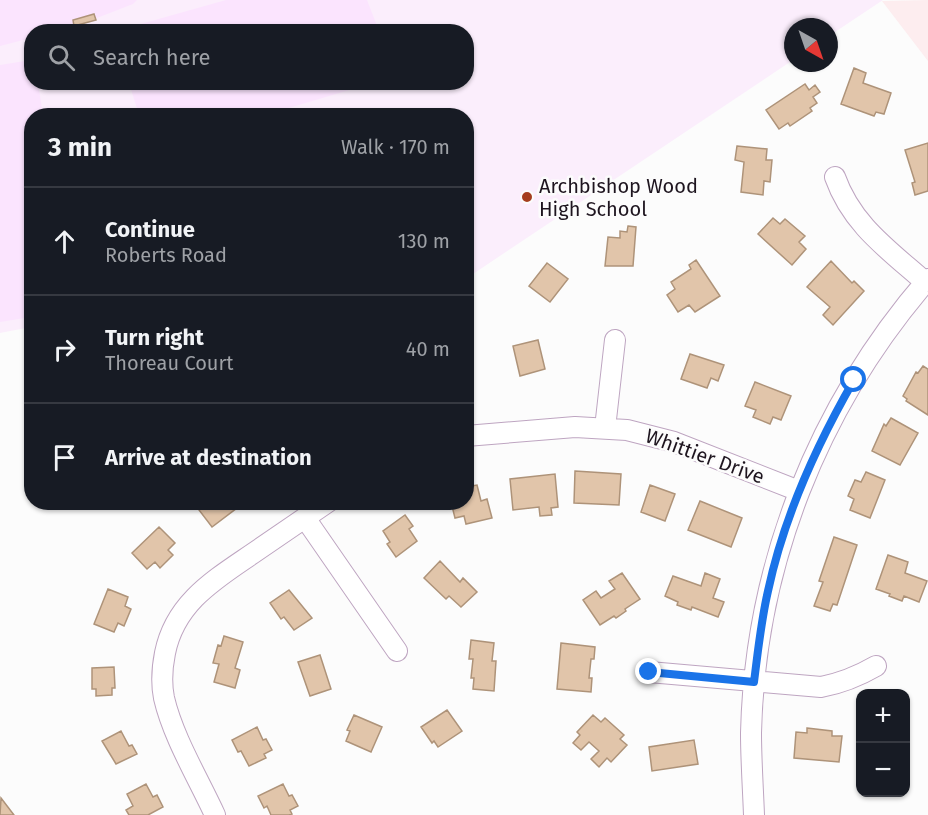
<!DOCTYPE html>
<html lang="en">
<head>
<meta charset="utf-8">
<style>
	:root { --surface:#171b24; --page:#242831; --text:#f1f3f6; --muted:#9ea1a6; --line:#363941 }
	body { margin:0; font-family:"Fira Sans",sans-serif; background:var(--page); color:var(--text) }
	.controls { position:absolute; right:18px; bottom:18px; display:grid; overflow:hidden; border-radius:12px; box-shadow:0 2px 4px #0004 }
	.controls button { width:54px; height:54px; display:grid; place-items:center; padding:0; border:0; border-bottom:2px solid var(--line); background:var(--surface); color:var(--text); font:30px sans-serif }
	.compass { position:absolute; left:784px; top:18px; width:54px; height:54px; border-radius:50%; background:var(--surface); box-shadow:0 2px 4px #0004; rotate:140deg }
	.stop { position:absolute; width:18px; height:18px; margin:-14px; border:4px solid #1a73e8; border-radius:50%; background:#fff }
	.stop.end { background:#1a73e8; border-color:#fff; box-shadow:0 2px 6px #0008 }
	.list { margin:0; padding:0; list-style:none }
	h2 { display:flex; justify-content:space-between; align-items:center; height:78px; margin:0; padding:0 24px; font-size:26px }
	h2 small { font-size:20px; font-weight:400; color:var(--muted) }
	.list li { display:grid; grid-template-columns:39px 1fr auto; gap:18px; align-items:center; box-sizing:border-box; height:108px; padding:0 24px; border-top:2px solid var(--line) }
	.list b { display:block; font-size:22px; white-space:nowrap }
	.list p { margin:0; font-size:20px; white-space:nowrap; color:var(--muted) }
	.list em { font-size:20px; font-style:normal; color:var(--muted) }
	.icon { flex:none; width:33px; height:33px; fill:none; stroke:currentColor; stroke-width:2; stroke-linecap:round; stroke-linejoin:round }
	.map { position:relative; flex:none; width:928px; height:815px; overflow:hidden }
	.search { position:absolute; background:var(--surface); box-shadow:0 2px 4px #0004; left:24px; top:24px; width:450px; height:66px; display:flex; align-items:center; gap:15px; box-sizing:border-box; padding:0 21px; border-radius:24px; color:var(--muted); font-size:22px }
	.panel { position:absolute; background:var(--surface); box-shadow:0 2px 4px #0004; left:24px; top:108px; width:450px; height:402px; border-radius:24px }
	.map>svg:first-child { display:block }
	.commercial { fill:#fdedef }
	.built { fill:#fbeefc; fill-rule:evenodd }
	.green { fill:#fbe4fe }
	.building { fill:#e1c5aa; stroke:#ae9379; stroke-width:1.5 }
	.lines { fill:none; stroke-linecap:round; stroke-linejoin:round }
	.minor-casing { stroke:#bea5c1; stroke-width:22 }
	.minor { stroke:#fff; stroke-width:20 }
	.route { stroke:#1a73e8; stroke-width:8 }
	.poi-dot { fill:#a53e1e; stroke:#fcfcfc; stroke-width:2 }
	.labels { text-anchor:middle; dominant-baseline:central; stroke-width:5; stroke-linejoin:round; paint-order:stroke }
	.poi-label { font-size:20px; fill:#1e151f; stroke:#fcfcfc; text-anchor:start }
	.street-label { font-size:20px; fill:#1e151f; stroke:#fcfcfc }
</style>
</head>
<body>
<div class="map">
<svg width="928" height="815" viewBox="0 0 928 815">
	<rect width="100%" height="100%" fill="#fcfcfc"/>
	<path class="commercial" d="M928 0V61L882 1Z"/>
	<path class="built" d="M0 0H883L829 36V27H793V60L467 278 466 116H32L31 327 0 333ZM32 32H466V82H32Z"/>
	<path class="green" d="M0 0H137L133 4 71 28 59 31 32 32 31 38 0 46Z
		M226 0H367L379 31H116Z
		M31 60 32 82 38 83 43 115 32 116 31 317 0 322V65Z
		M129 83V82L373 83 265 115H139Z"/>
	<path class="building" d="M94 14 96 20 74 26 73 20Z
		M854 68 866 73 863 83 891 93 884 114 876 112 874 116 841 104Z
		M805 84 809 90 815 85 820 92 813 97 817 103 810 108 812 111 790 126 788 123 779 129 766 110Z
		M928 143V191L915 195 912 183 915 182 905 150Z
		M737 146 767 149 766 160H772L770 182 764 181 763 195 741 192 744 162 735 160Z
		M773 218 780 224 785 219 805 236 799 242 806 249 792 265 758 234Z
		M628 226 636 227 633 266H605L608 237 620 238V231L627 232Z
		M696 260 720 296 695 312 689 305 678 312 667 295 675 289 671 282 691 269 689 265Z
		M831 261 852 283 854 281 864 291 833 325 823 315 830 307 807 287Z
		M547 263 568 279 550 302 529 286Z
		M538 340 545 369 520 376 513 346Z
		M690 354 724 365 718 381 711 378 707 388 681 379Z
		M923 366 928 369V415L906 401 907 399 903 396 916 372 918 373Z
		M755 382 791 396 781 420 773 417 770 424 753 417 756 410 745 406Z
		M891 418 918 433 900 465 872 451 884 424 886 426Z
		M575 471 621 474 619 505 574 503Z
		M866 472 885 480 870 518 850 510 854 499 848 496 855 480 861 482Z
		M555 474 558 507 551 508 552 515 540 516 539 507 513 510 510 479Z
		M477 485 481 501 487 499 492 518 466 524 464 516 455 518 451 502H466V487Z
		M650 485 675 494 665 521 641 512Z
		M700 501 742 518 731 547 688 530Z
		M201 502H233L237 508 212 527 196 506Z
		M405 515 413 526 409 529 417 541 396 557 387 544 390 542 383 531Z
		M159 527 175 543 168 550 173 555 160 568 155 562 147 569 132 553Z
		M834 537 857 545 837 605 833 604 830 611 814 606 823 582 819 581Z
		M888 555 908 562 905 573 927 581 919 602 904 596 902 601 889 596 890 594 876 589Z
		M440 561 460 582 463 578 477 592 461 607 449 596 446 599 424 578Z
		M622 573 640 599 625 609 626 611 616 618 614 616 600 625 583 600 596 591 601 598 615 589 609 581Z
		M705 573 720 579 713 598 724 602 718 617 692 607 691 610 677 605 678 602 665 596 673 576 701 586Z
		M108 589 128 597 125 606 131 609 124 626 118 623 114 632 94 624Z
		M289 590 312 618 294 630 284 617 281 619 270 603Z
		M224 636 243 642 235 668 240 670 235 688 214 682 219 664 213 663 218 645 221 646Z
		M471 640 494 643 492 661H496L494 691 473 689 474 678H471L473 659H469Z
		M561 643 595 647 594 659H591L589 678H592L591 692 557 689Z
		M320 655 331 689 310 696 298 662Z
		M114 667 115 688H112V695L96 696V689H92V668Z
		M447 710 462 731 438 747 434 741 432 743 421 727Z
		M354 715 382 727 371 752 346 741 350 731 347 730Z
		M593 715 601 722 605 718 624 735 620 739 627 745 611 762 607 758 599 767 591 759 599 751 589 742 581 750 573 743 580 735 577 732Z
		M257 727 263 740 266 739 272 750 264 754 266 758 249 766 241 751 238 752 232 740Z
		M807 728 832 731V736H842L839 762 794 758 796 732 807 733Z
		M121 731 129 746 132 745 137 754 116 764 102 741Z
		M694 740 698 764 652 771 649 747Z
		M860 742V765H859L857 743Z
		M146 784 153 797 157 795 163 807 148 815H129L126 810 133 806 127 794Z
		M283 784 289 796 292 795 298 806 290 810 292 814 289 815H271L267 806 264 808 258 796Z
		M1 798 14 815H0Z"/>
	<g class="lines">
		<g class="minor-casing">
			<path id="minor" d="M835 177C852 225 889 250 925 282
				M605 428 615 340
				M466 436 575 427 627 430 674 442 799 491
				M305 518 397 651
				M649 672 821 687C842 683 857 677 876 666
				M215 815C198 778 173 737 164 698 161 683 162 668 165 653 175 603 214 580 252 554 278 536 303 519 328 502
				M754 815C753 788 751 760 751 733 755 565 818 406 928 279"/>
		</g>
		<use href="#minor" class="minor"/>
	</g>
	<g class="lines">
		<path class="route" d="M649 672 754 682C758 651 761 621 768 591 784 516 816 446 854 380"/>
	</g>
	<circle class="poi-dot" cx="527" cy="197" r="6"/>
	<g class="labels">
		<g class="poi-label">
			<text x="539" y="186">Archbishop Wood<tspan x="539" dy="23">High School</tspan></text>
		</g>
		<g class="street-label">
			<text transform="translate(705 456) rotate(20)">Whittier Drive</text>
		</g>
	</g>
</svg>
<div class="controls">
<button>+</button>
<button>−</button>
</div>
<svg class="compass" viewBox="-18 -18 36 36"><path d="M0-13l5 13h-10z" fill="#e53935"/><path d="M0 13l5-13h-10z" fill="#9ea1a6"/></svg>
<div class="stop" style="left:854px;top:380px"></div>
<div class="stop end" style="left:649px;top:672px"></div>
<div class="search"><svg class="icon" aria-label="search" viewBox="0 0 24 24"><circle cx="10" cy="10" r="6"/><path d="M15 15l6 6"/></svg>Search here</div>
<section class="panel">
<h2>3 min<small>Walk · 170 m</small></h2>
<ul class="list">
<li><svg class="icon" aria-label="ahead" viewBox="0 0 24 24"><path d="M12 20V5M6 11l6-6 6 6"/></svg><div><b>Continue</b><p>Roberts Road</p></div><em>130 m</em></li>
<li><svg class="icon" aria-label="right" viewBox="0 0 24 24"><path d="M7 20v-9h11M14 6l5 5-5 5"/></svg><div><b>Turn right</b><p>Thoreau Court</p></div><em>40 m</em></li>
<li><svg class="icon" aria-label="arrive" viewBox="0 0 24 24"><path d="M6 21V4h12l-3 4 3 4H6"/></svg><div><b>Arrive at destination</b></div></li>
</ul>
</section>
</div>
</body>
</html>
